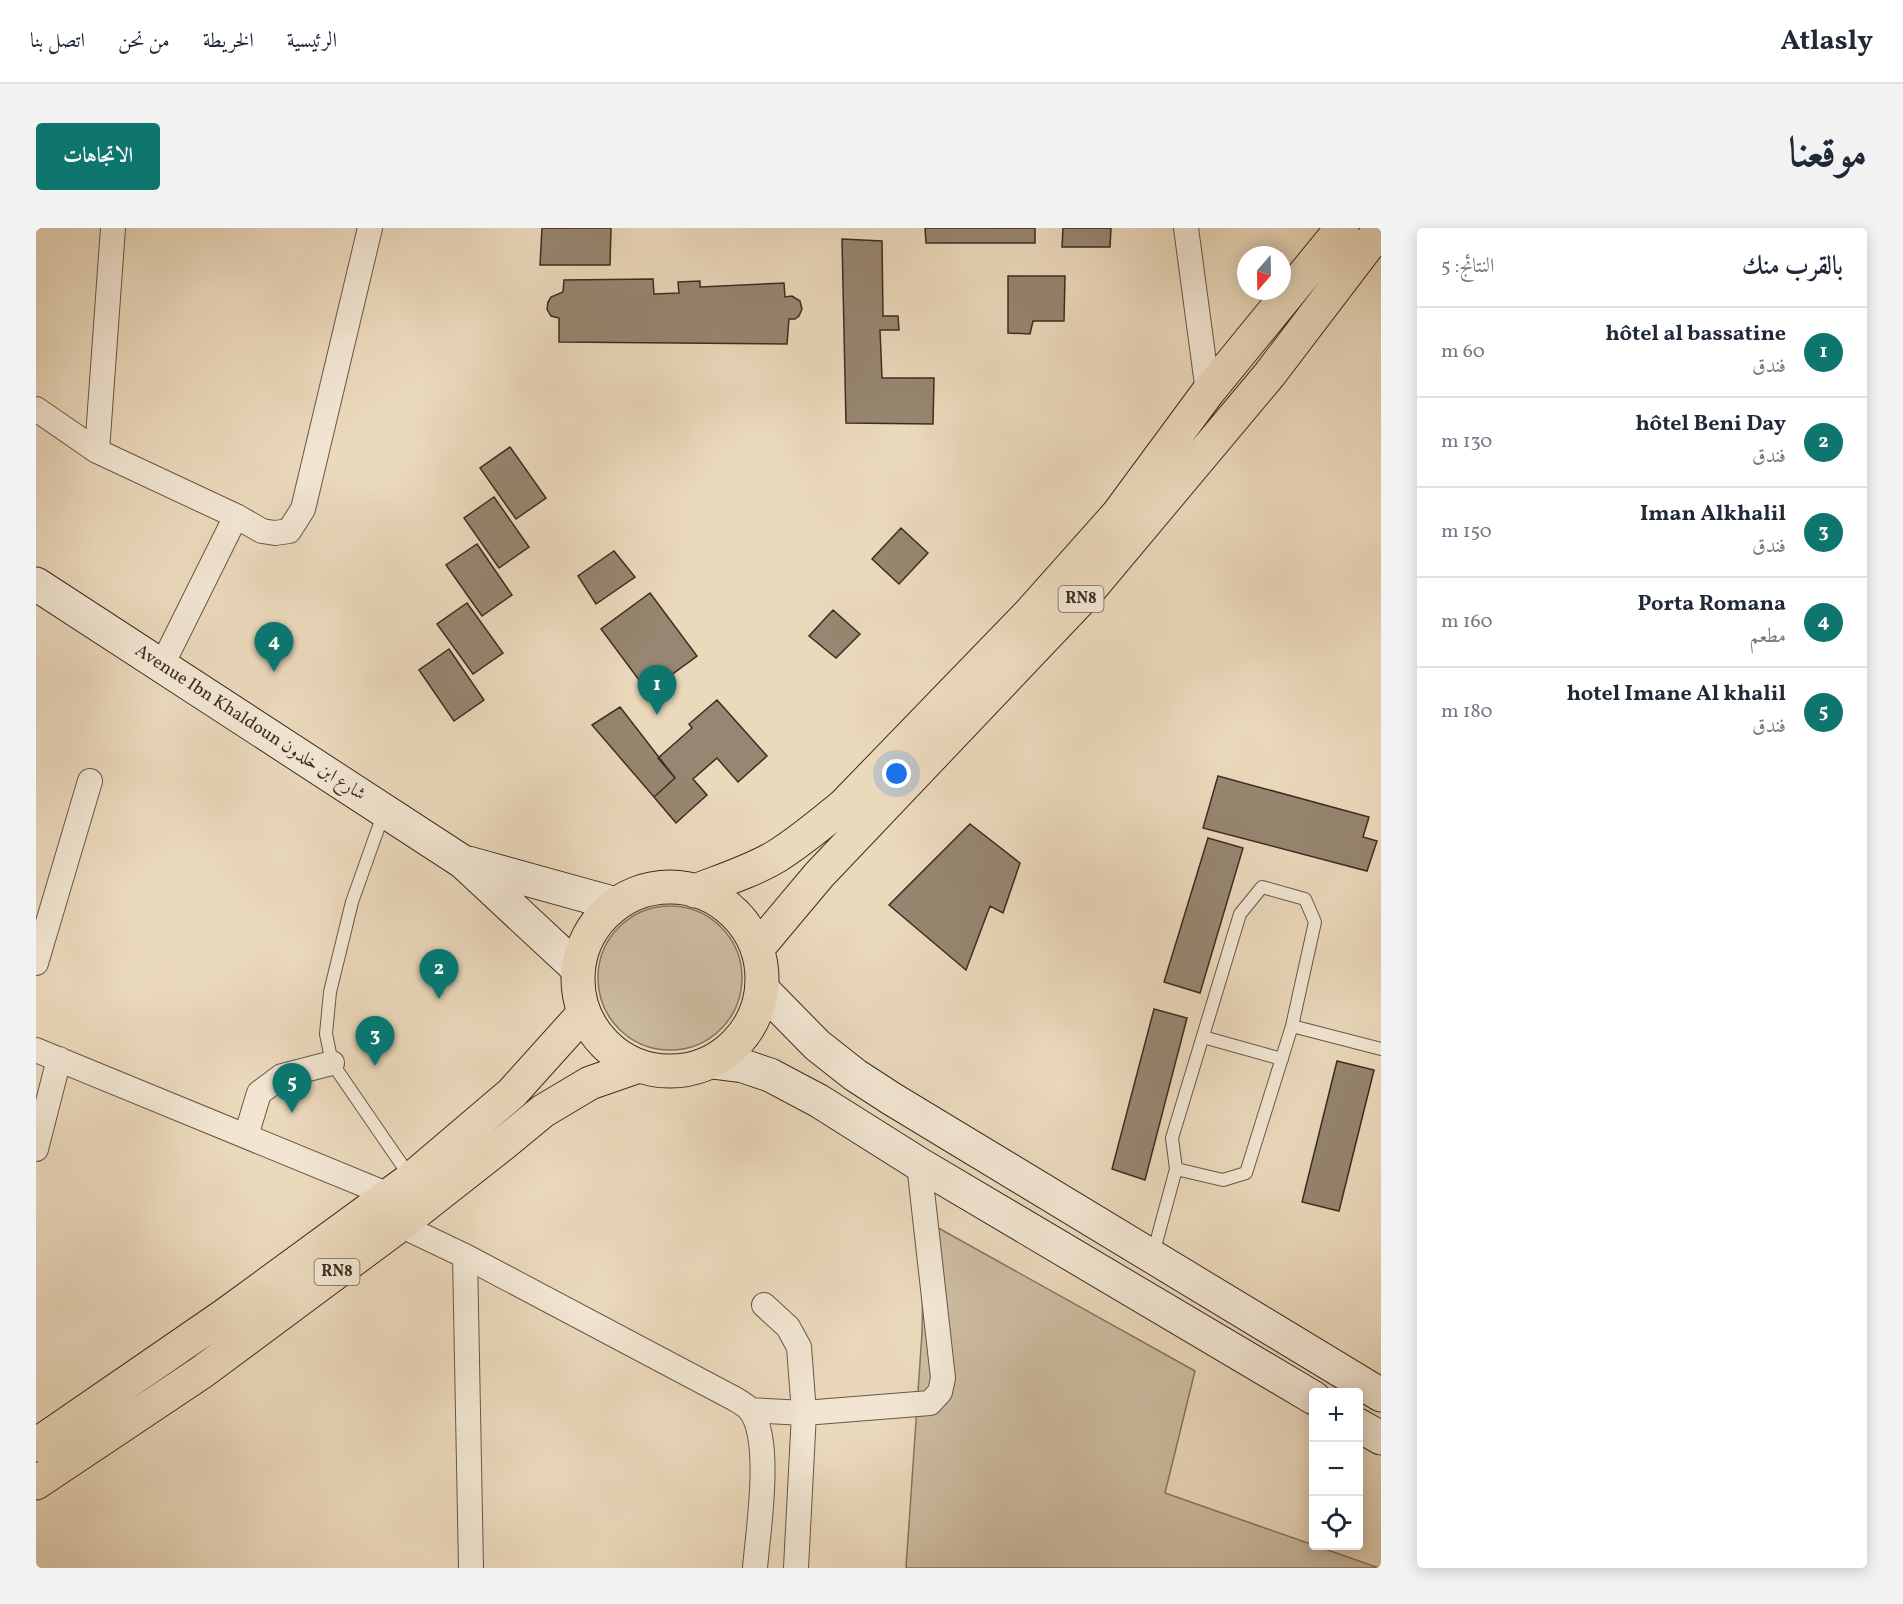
<!DOCTYPE html>
<html lang="ar">
<head>
<meta charset="utf-8">
<style>
	:root { --surface:#fff; --page:#f2f2f3; --text:#1f2937; --muted:#747a83; --line:#e0e1e3; --accent:#0f766e }
	body { margin:0; font-family:Vollkorn,Amiri,serif; background:var(--page); color:var(--text); direction:rtl }
	.controls { position:absolute; right:18px; bottom:18px; display:grid; overflow:hidden; border-radius:6px; box-shadow:0 3px 15px #0003 }
	.controls button { width:54px; height:54px; display:grid; place-items:center; padding:0; border:0; border-bottom:2px solid var(--line); background:var(--surface); color:var(--text); font:30px sans-serif }
	.compass { position:absolute; left:1201px; top:18px; width:54px; height:54px; border-radius:50%; background:var(--surface); box-shadow:0 3px 15px #0003; rotate:200deg }
	.you { position:absolute; left:861px; top:546px; width:21px; height:21px; margin:-15px; border:4px solid #fff; border-radius:50%; background:#1a73e8; box-shadow:0 0 0 9px #1a73e833 }
	.badge { display:grid; place-items:center; width:39px; height:39px; border-radius:50%; background:var(--accent); color:#fff; font-size:20px; font-weight:700 }
	.pin { position:absolute; translate:-50% -50px; filter:drop-shadow(0 2px 3px #0008) }
	.pin::after { content:''; position:absolute; top:32px; width:21px; height:18px; background:inherit; clip-path:polygon(0 0,100% 0,50% 100%) }
	.list { margin:0; padding:0; list-style:none }
	h2 { display:flex; justify-content:space-between; align-items:center; height:78px; margin:0; padding:0 24px; font-size:26px }
	h2 small { font-size:20px; font-weight:400; color:var(--muted) }
	.list li { display:grid; grid-template-columns:39px 1fr auto; gap:18px; align-items:center; box-sizing:border-box; height:90px; padding:0 24px; border-top:2px solid var(--line) }
	.list b { display:block; font-size:22px; white-space:nowrap }
	.list p { margin:0; font-size:20px; white-space:nowrap; color:var(--muted) }
	.list em { font-size:20px; font-style:normal; color:var(--muted) }
	.icon { flex:none; width:33px; height:33px; fill:none; stroke:currentColor; stroke-width:2; stroke-linecap:round; stroke-linejoin:round }
	.map { position:relative; flex:none; width:1345px; height:1340px; overflow:hidden; direction:ltr; border-radius:6px }
	header { display:flex; align-items:center; gap:36px; box-sizing:border-box; height:84px; padding:0 30px; background:var(--surface); border-bottom:2px solid var(--line) }
	header strong { font-size:28px }
	nav { display:flex; gap:33px; margin-inline-start:auto; font-size:21px }
	.intro { display:flex; align-items:center; justify-content:space-between; box-sizing:border-box; height:144px; padding:0 36px }
	h1 { margin:0; font-size:42px }
	.button { padding:15px 27px; border-radius:6px; background:var(--accent); color:#fff; font-size:21px; font-weight:700 }
	main { display:flex; gap:36px; padding:0 36px }
	aside { flex:1; background:var(--surface); border-radius:6px; box-shadow:0 3px 15px #0003 }
	.map>svg:first-child { display:block }
	.green { fill:#cdbca1; stroke:#857460; stroke-width:1.5 }
	.building { fill:#978671; stroke:#3d2c1f; stroke-width:1.5 }
	.lines { fill:none; stroke-linecap:round; stroke-linejoin:round }
	.lane-casing { stroke:#685746; stroke-width:14 }
	.street-casing { stroke:#685746; stroke-width:26 }
	.secondary-casing { stroke:#3d2c1f; stroke-width:35 }
	.primary-casing { stroke:#3d2c1f; stroke-width:35 }
	.lane { stroke:#f2e6d3; stroke-width:12 }
	.street { stroke:#f2e6d3; stroke-width:24 }
	.secondary { stroke:#f2e6d3; stroke-width:33 }
	.primary { stroke:#ebd9bc; stroke-width:33 }
	.labels { text-anchor:middle; dominant-baseline:central; stroke-width:5; stroke-linejoin:round; paint-order:stroke }
	.shield { fill:#f2e6d3; stroke:#736455; stroke-width:1.5 }
	.shield-label { font-size:16px; font-weight:bold; fill:#3d2c1f }
	.street-label { font-size:18px; fill:#3d2c1f; stroke:#f2e6d3 }
</style>
</head>
<body>
<header>
<strong>Atlasly</strong>
<nav><a>الرئيسية</a><a>الخريطة</a><a>من نحن</a><a>اتصل بنا</a></nav>
</header>
<div class="intro"><h1>موقعنا</h1><a class="button">الاتجاهات</a></div>
<main>
<aside>
<h2>بالقرب منك<small>النتائج: 5</small></h2>
<ul class="list">
<li><span class="badge">1</span><div><b>hôtel al bassatine</b><p>فندق</p></div><em>60 m</em></li>
<li><span class="badge">2</span><div><b>hôtel Beni Day</b><p>فندق</p></div><em>130 m</em></li>
<li><span class="badge">3</span><div><b>Iman Alkhalil</b><p>فندق</p></div><em>150 m</em></li>
<li><span class="badge">4</span><div><b>Porta Romana</b><p>مطعم</p></div><em>160 m</em></li>
<li><span class="badge">5</span><div><b>hotel Imane Al khalil</b><p>فندق</p></div><em>180 m</em></li>
</ul>
</aside>
<div class="map">
<svg width="1345" height="1340" viewBox="0 0 1345 1340">
	<rect width="100%" height="100%" fill="#ebd9bc"/>
	<filter id="stains"><feTurbulence type="fractalNoise" baseFrequency=".00333" numOctaves="4"/><feColorMatrix values="0 0 0 0 .2 0 0 0 0 .09 0 0 0 0 .02 0 0 0 .5 -.17"/></filter>
	<radialGradient id="worn" r=".72"><stop offset=".6" stop-color="#630" stop-opacity="0"/><stop offset="1" stop-color="#630" stop-opacity=".3"/></radialGradient>
	<path class="green" d="M562 750a72 72 0 1 1 144 0a72 72 0 1 1-144 0Z
		M888 992 1159 1143 1129 1265 1343 1340H870L886 1105Z"/>
	<path class="building" d="M506 0H575L574 37H504Z
		M889 0H999V15H890Z
		M1027 0H1075L1074 19H1026Z
		M806 11 846 13 847 88H862L863 102H844L846 150H898L897 196 810 195Z
		M972 48H1029L1028 93H997L994 106 972 105Z
		M617 51 618 66 643 65 642 54 664 53V59L748 55 749 69 756 68 764 73 766 81 763 88 759 91H753L751 116 523 114V90L515 88 511 81 512 74 515 69 527 64 528 52Z
		M474 219 510 270 480 291 444 240Z
		M458 269 493 319 463 340 428 290Z
		M865 300 892 325 863 356 836 331Z
		M441 316 476 367 446 388 410 337Z
		M578 323 599 349 560 376 542 348Z
		M614 365 661 428 612 464 565 401Z
		M431 375 467 425 437 446 401 396Z
		M797 382 824 406 800 430 773 408Z
		M413 421 448 472 418 493 383 442Z
		M681 472 731 528 702 554 681 530 657 551 671 567 640 595 618 569 639 550 622 530 656 500 653 496Z
		M584 479 639 550 618 569 556 497Z
		M1182 548 1333 589 1327 609 1341 613 1331 643 1167 600Z
		M934 596 984 635 967 685 954 678 930 742 853 677Z
		M1172 610 1207 620 1164 765 1128 754Z
		M1118 781 1151 790 1109 952 1076 941Z
		M1301 833 1338 842 1303 983 1266 974Z"/>
	<g class="lines">
		<g class="lane-casing">
			<path id="lane" d="M348 584 316 674 294 764 290 806 296 835 375 950
				M1256 798 1345 821
				M1167 809 1246 831
				M1117 1026 1140 941 1187 952 1210 945 1256 798 1279 694 1269 671 1226 659 1204 686 1136 910 1140 941"/>
		</g>
		<g class="street-casing">
			<path id="street" d="M1150 0 1172 164
				M0 181 61 223 200 288 226 303 239 305 253 303 267 281 334 0
				M61 223 77 0
				M126 437 200 288
				M0 735 54 553
				M0 822 353 967
				M210 908 223 865 246 848 296 835
				M0 921 23 831
				M364 997 429 1028 699 1171C704 1174 711 1178 714 1182 737 1211 722 1303 719 1340
				M429 1028 435 1340
				M728 1077 752 1099 763 1119 768 1185 760 1340
				M714 1182 768 1185 894 1175 904 1164 907 1150 883 936"/>
		</g>
		<g class="secondary-casing">
			<path id="secondary" d="M0 356 427 634 542 741
				M432 635 580 676
				M726 761 781 817 819 847 856 871 1345 1167
				M676 834 707 838 734 847 783 873 883 936 1278 1170
				M1322 1197 1345 1210"/>
		</g>
		<g class="primary-casing">
			<path id="primary" d="M542 751a92 92 0 1 1 184 0a92 92 0 1 1-184 0Z
				M659 663C687 652 716 643 741 628 765 613 786 595 808 577L992 387 1082 286 1172 164 1306 0
				M721 721 783 647 1049 367 1234 146 1345 0
				M0 1217 189 1087 375 951 476 865 548 785
				M0 1255 166 1144 364 997 467 916 507 883 554 855 603 838"/>
		</g>
		<use href="#lane" class="lane"/>
		<use href="#street" class="street"/>
		<use href="#secondary" class="secondary"/>
		<use href="#primary" class="primary"/>
	</g>
	<g class="labels">
		<g class="shield">
			<rect x="1022.5" y="358" width="45" height="26" rx="4.5"/>
			<rect x="278.5" y="1031" width="45" height="26" rx="4.5"/>
		</g>
		<g class="shield-label">
			<text x="1045" y="371">RN8</text>
			<text x="301" y="1044">RN8</text>
		</g>
		<g class="street-label">
			<text transform="translate(214 495) rotate(33)">Avenue Ibn Khaldoun شارع ابن خلدون</text>
		</g>
	</g>
	<rect width="100%" height="100%" filter="url(#stains)"/>
	<rect width="100%" height="100%" fill="url(#worn)"/>
</svg>
<div class="controls">
<button>+</button>
<button>−</button>
<button><svg class="icon" aria-label="locate" viewBox="0 0 24 24"><circle cx="12" cy="12" r="6"/><path d="M12 2v4M12 18v4M2 12h4M18 12h4"/></svg></button>
</div>
<svg class="compass" viewBox="-18 -18 36 36"><path d="M0-13l5 13h-10z" fill="#e53935"/><path d="M0 13l5-13h-10z" fill="#747a83"/></svg>
<div class="you"></div>
<div class="pin badge" style="left:621px;top:487px">1</div>
<div class="pin badge" style="left:403px;top:771px">2</div>
<div class="pin badge" style="left:339px;top:838px">3</div>
<div class="pin badge" style="left:238px;top:444px">4</div>
<div class="pin badge" style="left:256px;top:885px">5</div>
</div>
</main>
</body>
</html>
